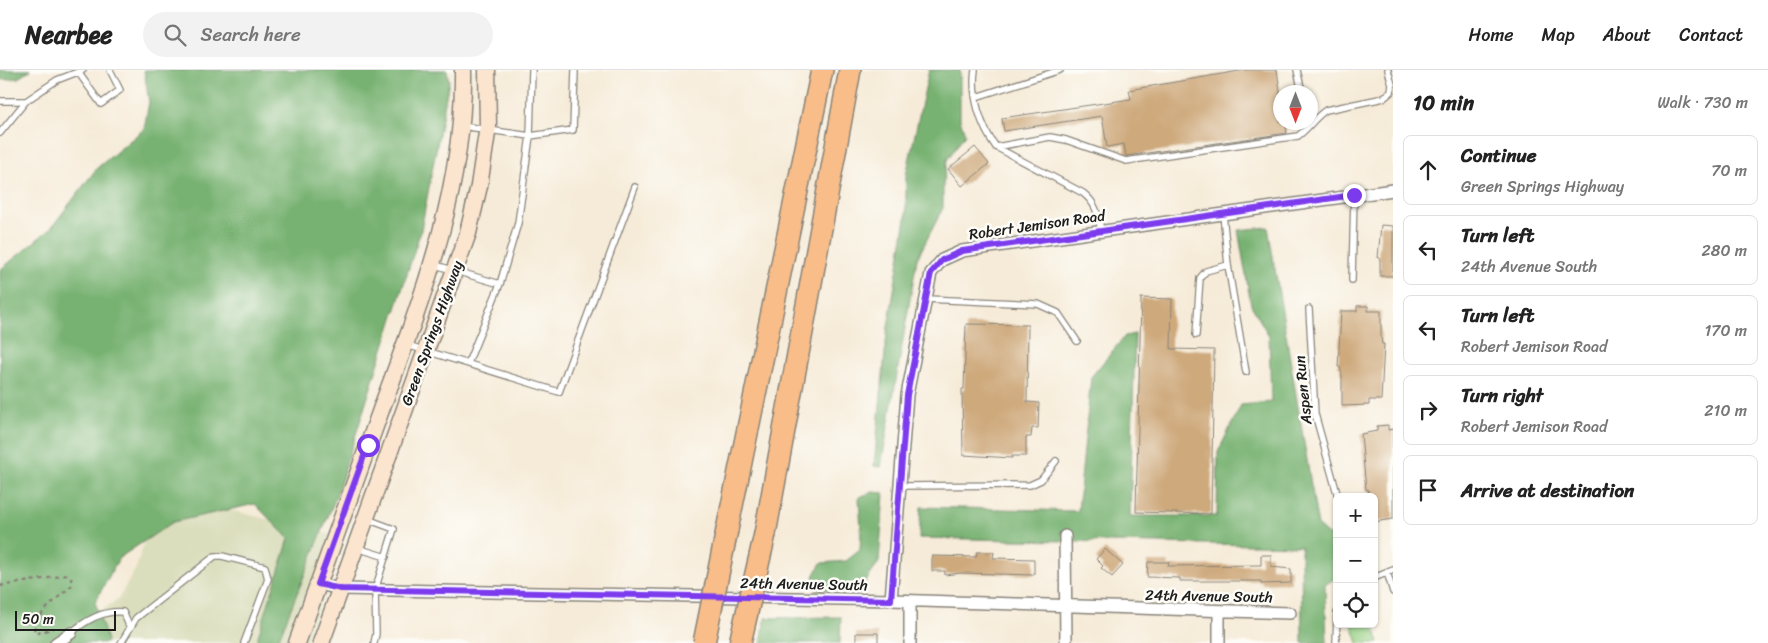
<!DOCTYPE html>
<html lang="en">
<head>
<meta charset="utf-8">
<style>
	:root { --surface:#fff; --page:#f2f2f2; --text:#222; --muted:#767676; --line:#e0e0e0 }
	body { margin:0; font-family:Sriracha,sans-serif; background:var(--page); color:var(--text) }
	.controls { position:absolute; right:15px; bottom:15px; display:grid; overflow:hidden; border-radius:8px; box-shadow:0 1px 4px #0004 }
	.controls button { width:45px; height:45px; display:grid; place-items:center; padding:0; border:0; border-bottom:1px solid var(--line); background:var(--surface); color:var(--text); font:25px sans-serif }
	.compass { position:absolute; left:1273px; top:15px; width:45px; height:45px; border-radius:50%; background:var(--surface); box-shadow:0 1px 4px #0004; rotate:180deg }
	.scale { position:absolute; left:15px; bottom:12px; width:101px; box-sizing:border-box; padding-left:5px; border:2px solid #1c1c1c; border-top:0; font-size:14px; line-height:18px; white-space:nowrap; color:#1c1c1c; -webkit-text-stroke:4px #fdfcf7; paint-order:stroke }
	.stop { position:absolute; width:15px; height:15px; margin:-11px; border:4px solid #7c3aed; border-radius:50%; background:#fff }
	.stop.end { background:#7c3aed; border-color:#fff; box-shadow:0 1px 5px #0008 }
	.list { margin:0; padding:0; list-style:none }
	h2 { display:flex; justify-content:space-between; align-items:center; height:65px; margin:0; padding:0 20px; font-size:21px }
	h2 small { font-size:16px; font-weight:400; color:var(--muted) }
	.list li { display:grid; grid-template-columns:32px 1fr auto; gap:15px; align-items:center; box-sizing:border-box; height:70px; margin:0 10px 10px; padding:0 10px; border:1px solid var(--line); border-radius:8px }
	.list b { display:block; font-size:19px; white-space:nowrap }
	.list p { margin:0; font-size:16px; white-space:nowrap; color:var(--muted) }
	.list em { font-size:16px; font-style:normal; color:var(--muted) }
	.icon { flex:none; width:28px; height:28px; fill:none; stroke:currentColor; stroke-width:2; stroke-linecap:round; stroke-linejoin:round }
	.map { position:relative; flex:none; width:1393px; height:573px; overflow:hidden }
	header { display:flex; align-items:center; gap:30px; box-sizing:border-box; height:70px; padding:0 25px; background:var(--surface); border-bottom:1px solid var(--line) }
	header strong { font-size:24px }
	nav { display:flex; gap:28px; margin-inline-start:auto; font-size:18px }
	.search { width:350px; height:45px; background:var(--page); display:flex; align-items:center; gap:12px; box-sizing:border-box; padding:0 18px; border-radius:28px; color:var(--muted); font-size:19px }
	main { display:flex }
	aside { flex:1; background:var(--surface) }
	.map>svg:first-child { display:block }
	.built { fill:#dbdebd }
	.green { fill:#95d084; stroke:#587650 }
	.forest { fill:#78b272; stroke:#4a6747 }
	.building { fill:#cea97b }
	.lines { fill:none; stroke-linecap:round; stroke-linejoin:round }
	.service-casing { stroke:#89847a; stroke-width:8 }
	.minor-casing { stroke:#89847a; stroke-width:14 }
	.secondary-casing { stroke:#89847a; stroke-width:19 }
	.motorway-casing { stroke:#89847a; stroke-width:24 }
	.path { stroke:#89847a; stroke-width:2.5; stroke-dasharray:4 4; stroke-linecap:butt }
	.service { stroke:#fff; stroke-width:5.5 }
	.minor { stroke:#fff; stroke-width:11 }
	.secondary { stroke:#fce5cf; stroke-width:16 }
	.motorway { stroke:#f8bd88; stroke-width:21 }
	.motorway-bridge-casing { stroke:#89847a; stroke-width:24; stroke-linecap:butt }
	.motorway-bridge { stroke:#f8bd88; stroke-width:21 }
	.route { stroke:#7c3aed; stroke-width:6 }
	.labels { text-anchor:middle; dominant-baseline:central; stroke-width:5; stroke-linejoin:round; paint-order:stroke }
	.street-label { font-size:15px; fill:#1c1c1c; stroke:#fdfcf7 }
</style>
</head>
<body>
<header>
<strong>Nearbee</strong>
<div class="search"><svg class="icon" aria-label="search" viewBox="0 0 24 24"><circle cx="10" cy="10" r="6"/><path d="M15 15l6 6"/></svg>Search here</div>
<nav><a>Home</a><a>Map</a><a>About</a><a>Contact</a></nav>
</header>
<main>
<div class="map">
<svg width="1393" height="573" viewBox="0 0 1393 573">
	<rect width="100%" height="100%" fill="#fdfcf7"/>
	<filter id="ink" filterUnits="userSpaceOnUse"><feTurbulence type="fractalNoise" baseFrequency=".02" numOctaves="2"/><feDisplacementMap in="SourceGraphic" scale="10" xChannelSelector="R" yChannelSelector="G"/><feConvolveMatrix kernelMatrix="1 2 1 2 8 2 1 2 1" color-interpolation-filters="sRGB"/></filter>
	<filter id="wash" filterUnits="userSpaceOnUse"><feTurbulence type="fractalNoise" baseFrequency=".0096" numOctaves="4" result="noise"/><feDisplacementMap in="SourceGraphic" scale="20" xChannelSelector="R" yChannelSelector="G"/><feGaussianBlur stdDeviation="1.12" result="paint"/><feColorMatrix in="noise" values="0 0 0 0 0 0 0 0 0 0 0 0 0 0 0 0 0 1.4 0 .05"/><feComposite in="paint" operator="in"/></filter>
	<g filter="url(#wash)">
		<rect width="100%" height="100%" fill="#f6ebd8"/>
		<path class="built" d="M156 422 345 468 306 573H77L71 563 119 528 136 498 150 454Z"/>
		<path class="green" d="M1352 554H1373L1379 573H1358Z"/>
		<path class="forest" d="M0 0H31L18 8 0 10Z
			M144 0H447L449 11 421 160 336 427 277 573H256L289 469 255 434 173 452 119 488 95 532 107 570 106 573H0V200L51 158 97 98 144 59 149 32Z
			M929 0H960V49L965 64 947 90 943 116V138L917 189 881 397 874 396 887 263 906 148V105Z
			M1268 157 1318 456 1328 465H1337V507L1325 515 1327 573H1302L1301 476 919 468 921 437 1078 441 1091 307 1125 266 1135 264 1130 446H1217L1218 382 1241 335 1271 332 1269 266 1251 235 1238 160Z
			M873 422 884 423 879 492 861 519 816 520 812 510 821 493 846 491 860 480 861 461 859 427Z
			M841 547 840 573H761L765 548Z"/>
		<g id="blocks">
			<path class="building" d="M1245 0H1277L1280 21V52H1285L1287 63 1126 86 1124 74 1107 77 1102 46 1004 61 1002 48 1131 29 1129 20Z
				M975 77 989 94 962 116 948 99Z
				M1381 155 1393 156V206H1380V188H1378Z
				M1141 228 1172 229 1171 279 1214 280 1211 444 1136 442Z
				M1357 236H1368V241H1381V266L1382 274H1384L1381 330H1369V335L1342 336V305L1340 297H1338L1341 241H1357Z
				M966 254 1028 255 1027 332 1039 333 1038 358H1032L1031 367H1026V386H1012V388L963 385 962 319H964Z
				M1388 355V360L1393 359V449L1374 452V427H1369L1368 419 1366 420 1361 364 1377 361V356Z
				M1105 479 1123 495 1112 507 1101 498 1103 496 1096 489Z
				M977 482H994L993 488 1034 489V505L961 503 945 505V501H932V486L976 487Z
				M1261 485H1271V497L1291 499V513L1261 514V511H1180V508L1147 507 1148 492H1169L1168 496 1261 495Z
				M856 563H878V573H856Z"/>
		</g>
	</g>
	<g filter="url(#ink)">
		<use href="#blocks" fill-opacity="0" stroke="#89847a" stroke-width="1"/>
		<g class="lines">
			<g class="service-casing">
				<path id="service" d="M532 0 530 66 573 60 575 0
					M975 0C971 26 981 57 996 77L1083 123C1097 134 1098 145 1101 161
					M1297 0 1302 22
					M78 2 101 34 120 20 110 0
					M976 27 1060 0
					M0 31H26L57 10 83 0
					M462 56 530 66 518 153 500 214
					M0 63 26 31
					M996 77 1050 67 1066 70 1126 91 1298 66C1309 58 1315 47 1326 40L1384 28 1391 22 1392 15 1388 0
					M1223 144 1228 195 1246 302
					M432 194 500 214 468 293
					M1352 210 1354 125
					M926 229 1038 234 1058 243 1077 271
					M1309 239 1315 344 1338 427
					M1196 265 1200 208 1206 201 1228 195
					M407 275 559 322 635 117
					M900 416 1030 415 1041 410 1056 391
					M367 449 394 459 375 520 376 564 374 573
					M357 478 386 487
					M1387 502 1393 522
					M1374 508 1393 500
					M71 563C86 550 103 540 123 542L130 558
					M121 573 136 548 215 486H222L265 497 268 509 244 573
					M1336 573 1337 543"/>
			</g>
			<g class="minor-casing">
				<path id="minor" d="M1065 466 1066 573
					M318 514 341 519 891 530 1290 543
					M891 530 907 325 931 203 942 190 962 181 1393 120
					M910 531V573
					M1219 541V573
					M56 573 71 563"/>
			</g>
			<g class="secondary-casing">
				<path id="secondary" d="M297 573C325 495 353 416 382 337 422 229 465 118 463 0
					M321 573 468 163 479 116 488 56 487 0"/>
			</g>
			<g class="motorway-casing">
				<path id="motorway" d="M727 460 822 0
					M765 464 850 0"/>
			</g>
			<path class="path" d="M0 516 67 505 71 508 72 515C59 528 37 542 34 561L38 563 54 558"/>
			<use href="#service" class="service"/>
			<use href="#minor" class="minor"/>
			<use href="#secondary" class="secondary"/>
			<use href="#motorway" class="motorway"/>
			<g class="motorway-bridge-casing">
				<path id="motorway-bridge" d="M704 573 727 460
					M740 573 765 464"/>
			</g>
			<use href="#motorway-bridge" class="motorway-bridge"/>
		</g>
	</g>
	<g class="lines" filter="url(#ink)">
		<path class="route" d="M368 375 318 514 341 519 891 530 907 325 931 203 942 190 962 181 1354 125"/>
	</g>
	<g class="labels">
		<g class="street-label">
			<text transform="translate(1037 155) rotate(-8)">Robert Jemison Road</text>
			<text transform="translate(432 263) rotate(-70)">Green Springs Highway</text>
			<text transform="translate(1303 320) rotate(-96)">Aspen Run</text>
			<text transform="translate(804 514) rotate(1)">24th Avenue South</text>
			<text transform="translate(1209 526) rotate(1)">24th Avenue South</text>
		</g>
	</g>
</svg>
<div class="controls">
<button>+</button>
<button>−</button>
<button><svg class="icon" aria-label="locate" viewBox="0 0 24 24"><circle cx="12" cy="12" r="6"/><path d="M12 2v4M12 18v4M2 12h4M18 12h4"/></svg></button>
</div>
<svg class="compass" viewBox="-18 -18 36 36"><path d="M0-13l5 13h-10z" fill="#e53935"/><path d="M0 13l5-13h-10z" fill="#767676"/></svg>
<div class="scale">50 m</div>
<div class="stop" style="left:368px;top:375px"></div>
<div class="stop end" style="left:1354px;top:125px"></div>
</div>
<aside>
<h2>10 min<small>Walk · 730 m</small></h2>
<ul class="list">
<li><svg class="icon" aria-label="ahead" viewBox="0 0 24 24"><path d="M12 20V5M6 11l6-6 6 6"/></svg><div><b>Continue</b><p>Green Springs Highway</p></div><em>70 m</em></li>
<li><svg class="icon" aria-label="left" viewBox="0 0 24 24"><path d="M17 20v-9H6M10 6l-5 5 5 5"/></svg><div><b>Turn left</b><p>24th Avenue South</p></div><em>280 m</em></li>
<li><svg class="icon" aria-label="left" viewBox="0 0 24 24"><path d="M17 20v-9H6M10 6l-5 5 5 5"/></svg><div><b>Turn left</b><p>Robert Jemison Road</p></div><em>170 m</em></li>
<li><svg class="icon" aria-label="right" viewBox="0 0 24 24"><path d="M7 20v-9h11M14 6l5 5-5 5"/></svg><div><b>Turn right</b><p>Robert Jemison Road</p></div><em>210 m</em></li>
<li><svg class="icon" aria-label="arrive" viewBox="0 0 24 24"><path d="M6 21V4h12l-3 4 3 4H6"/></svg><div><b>Arrive at destination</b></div></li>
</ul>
</aside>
</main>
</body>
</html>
